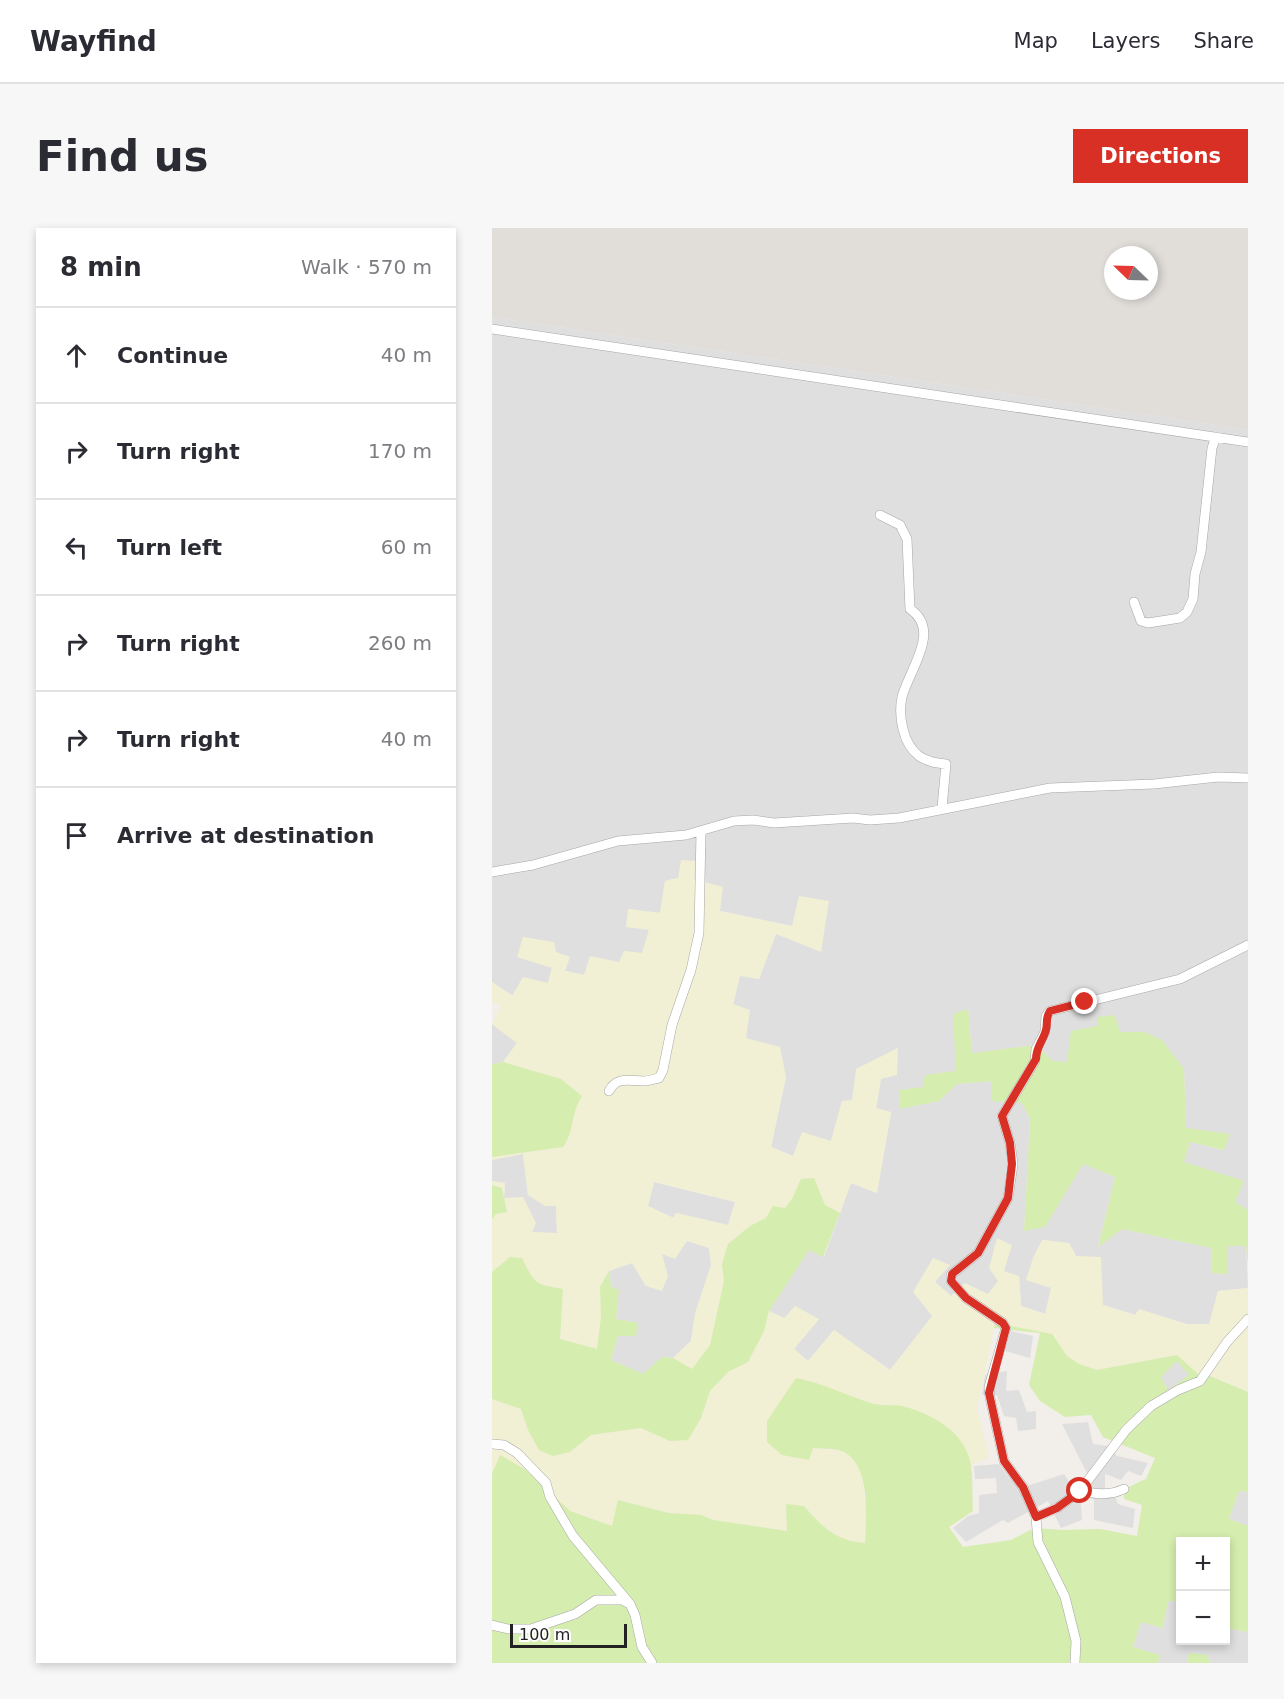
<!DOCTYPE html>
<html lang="en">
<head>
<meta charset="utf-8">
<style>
	:root { --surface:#fff; --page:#f7f7f7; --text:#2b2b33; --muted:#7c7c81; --line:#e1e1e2; --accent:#d93025 }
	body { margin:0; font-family:"DejaVu Sans",sans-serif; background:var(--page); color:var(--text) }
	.controls { position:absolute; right:18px; bottom:18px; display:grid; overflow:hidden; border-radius:0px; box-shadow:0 3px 9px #0003 }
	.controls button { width:54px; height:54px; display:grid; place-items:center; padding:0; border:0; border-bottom:2px solid var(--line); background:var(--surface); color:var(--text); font:30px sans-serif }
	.compass { position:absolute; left:612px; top:18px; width:54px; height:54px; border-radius:50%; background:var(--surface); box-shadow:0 3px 9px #0003; rotate:293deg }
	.scale { position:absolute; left:18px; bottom:15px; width:117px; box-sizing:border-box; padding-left:6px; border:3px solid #222; border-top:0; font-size:16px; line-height:21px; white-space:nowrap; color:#222; -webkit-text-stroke:4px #fff; paint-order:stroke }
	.stop { position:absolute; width:18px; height:18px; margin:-14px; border:4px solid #d93025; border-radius:50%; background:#fff }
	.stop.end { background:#d93025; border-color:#fff; box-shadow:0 2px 6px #0008 }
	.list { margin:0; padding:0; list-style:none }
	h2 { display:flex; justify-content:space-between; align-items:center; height:78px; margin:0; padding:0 24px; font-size:26px }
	h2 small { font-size:20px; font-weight:400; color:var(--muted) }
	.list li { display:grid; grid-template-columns:39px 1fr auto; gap:18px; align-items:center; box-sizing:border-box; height:96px; padding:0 24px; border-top:2px solid var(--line) }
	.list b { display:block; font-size:22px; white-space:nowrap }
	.list em { font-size:20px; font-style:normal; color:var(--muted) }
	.icon { flex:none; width:33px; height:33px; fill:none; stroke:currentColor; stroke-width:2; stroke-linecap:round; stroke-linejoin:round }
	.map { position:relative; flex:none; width:756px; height:1435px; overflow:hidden; border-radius:0px }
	header { display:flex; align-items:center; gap:36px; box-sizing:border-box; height:84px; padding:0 30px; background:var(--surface); border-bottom:2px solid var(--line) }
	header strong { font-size:28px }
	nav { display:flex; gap:33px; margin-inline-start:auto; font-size:21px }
	.intro { display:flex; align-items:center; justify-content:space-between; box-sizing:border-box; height:144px; padding:0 36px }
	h1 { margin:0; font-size:42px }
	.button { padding:15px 27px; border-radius:0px; background:var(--accent); color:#fff; font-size:21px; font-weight:700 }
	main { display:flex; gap:36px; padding:0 36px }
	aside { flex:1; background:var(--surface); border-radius:0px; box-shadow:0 3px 9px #0003 }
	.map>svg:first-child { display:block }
	.residential { fill:#e0dfdf }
	.airport { fill:#e1deda; fill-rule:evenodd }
	.farmland { fill:#f1efd4; fill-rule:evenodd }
	.grass { fill:#d5edae; fill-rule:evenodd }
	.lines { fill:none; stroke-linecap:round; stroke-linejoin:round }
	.minor-casing { stroke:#a6a6a6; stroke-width:10 }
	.minor { stroke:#fff; stroke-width:9 }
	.route { stroke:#d93025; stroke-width:8 }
</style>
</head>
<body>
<header>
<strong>Wayfind</strong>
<nav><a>Map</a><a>Layers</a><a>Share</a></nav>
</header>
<div class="intro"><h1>Find us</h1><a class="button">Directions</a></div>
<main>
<aside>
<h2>8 min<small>Walk · 570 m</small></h2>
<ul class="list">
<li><svg class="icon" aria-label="ahead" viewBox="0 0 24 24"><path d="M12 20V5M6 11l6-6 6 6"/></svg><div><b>Continue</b></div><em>40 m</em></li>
<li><svg class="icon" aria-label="right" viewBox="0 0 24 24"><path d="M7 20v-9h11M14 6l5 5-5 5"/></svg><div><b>Turn right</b></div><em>170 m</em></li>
<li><svg class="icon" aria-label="left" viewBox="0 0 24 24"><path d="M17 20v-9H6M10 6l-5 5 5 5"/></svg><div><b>Turn left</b></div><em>60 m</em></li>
<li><svg class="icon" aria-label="right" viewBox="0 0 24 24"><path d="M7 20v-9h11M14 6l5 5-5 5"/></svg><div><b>Turn right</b></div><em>260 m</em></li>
<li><svg class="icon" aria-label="right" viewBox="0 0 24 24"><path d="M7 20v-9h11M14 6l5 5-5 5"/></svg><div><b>Turn right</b></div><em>40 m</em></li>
<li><svg class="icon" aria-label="arrive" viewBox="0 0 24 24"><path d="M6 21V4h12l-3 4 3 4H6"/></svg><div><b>Arrive at destination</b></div></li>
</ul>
</aside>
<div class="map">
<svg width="756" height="1435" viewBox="0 0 756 1435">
	<rect width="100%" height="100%" fill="#f2eee9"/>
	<path class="residential" d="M0 89 756 202V982L743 974 752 953 692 934 698 914 731 922 694 900 692 841 652 804H628L605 798 576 835 561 833 544 817 480 825 476 781 464 843 433 847 431 859 408 862 407 881 447 873 465 856 500 853 530 875 538 891 532 1003 553 999 591 936 623 949 606 1018 630 1001 720 1020 719 1045 734 1046V1018H754L756 1060 726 1063 718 1096H695L647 1082 644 1087 611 1077 577 1015 551 1012 541 1030 559 1060 554 1086 529 1078 527 1049 507 1053 496 1066 459 1068 443 1054 441 1030V1088L398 1142 342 1102 316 1133 302 1121 327 1091 292 1090 277 1083 317 1022 332 1029 359 955 385 965 399 885 384 880 389 851 406 821 360 873H350L339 913 301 928 279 919 294 849 253 810 241 777 248 747 267 751 284 706 300 698 228 683 186 650 173 653 168 685 136 681 157 702 151 725 92 747 60 740 56 755 21 768 0 754Z
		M0 796 25 815 11 834 0 836Z
		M31 925 36 967 64 978 65 1006 40 1004 12 970 13 955 0 953V932Z
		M162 954 243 974 236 997 184 985 182 990 156 978Z
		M195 1012 217 1020 219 1037 203 1086 199 1113 181 1130 170 1129 151 1146 119 1132 126 1108 145 1095 124 1091 127 1062 119 1059 117 1043 140 1035 154 1058 170 1026Z
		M519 1103 541 1108 538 1130 513 1123Z
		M685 1132 697 1147 676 1163 669 1149Z
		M515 1143 514 1163 527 1162 535 1184 544 1183V1201L526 1203 524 1190 512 1188 505 1167H490L493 1147Z
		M596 1194 601 1216 617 1218 625 1228 656 1235 649 1248 636 1243 629 1252 613 1246V1266L624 1270 626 1276 643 1281 641 1300 602 1292V1264L588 1262 590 1292 569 1300 556 1273 516 1295 511 1292 474 1314 461 1300 476 1288 487 1285V1267L505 1265 504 1250 483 1251 482 1238 507 1236 517 1250 532 1251 535 1258 572 1246 579 1257 596 1247 570 1196Z
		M747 1263 756 1264V1298L737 1291Z
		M676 1373 688 1374V1412H734V1400L756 1404V1435H719L715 1427 697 1425 695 1435H666L668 1427 641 1419 649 1394 671 1400Z"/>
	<path class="airport" d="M0 0H756V202L0 89ZM621 27H657V63H621Z"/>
	<path class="farmland" d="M189 632 204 633 202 651 231 659 228 683 300 698 307 668 337 673 329 724 284 706 267 751 248 748 241 776 258 782 254 810 288 819 294 849 279 919 301 928 310 904 339 913 350 873 360 872 364 841 406 820 405 847 389 851 384 880 399 884 385 965 359 955 348 985 333 977 321 950 309 951 300 971 293 980 258 998 230 1036 232 1053 218 1117 200 1141 181 1130 199 1113 203 1086 219 1037 217 1020 195 1013 183 1031 170 1026 176 1048 170 1063 154 1058 140 1035 117 1043 108 1059 109 1089 105 1121 68 1111 71 1061 50 1057 40 1052 30 1030 18 1029 0 1044V991L4 986 15 983 10 960 0 957V953L13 955 12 970 31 969 44 995 40 1004 65 1005 64 978H53L36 967 31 926 0 932V929L71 919 75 914 83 878 90 868 69 851 11 834 25 815 0 796 9 778 0 773V754L20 768 31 749 56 755 60 740 25 729 31 709 62 714 64 724 78 729 73 743 92 747 98 728 127 734 132 723 150 725 157 702 134 699 136 681 168 685 173 653 186 650ZM162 954 243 974 236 997 184 985 181 990 156 978Z
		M505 1010 520 1017 512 1043 527 1048 529 1078 553 1086 559 1060 534 1052 541 1030 550 1012 577 1015 584 1028 609 1029 611 1077 643 1087 647 1081 695 1096H717L726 1063 756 1060V1164L713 1146 707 1148 685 1127 605 1142 587 1136 575 1128 559 1106 503 1095 485 1180 497 1229 479 1237 477 1230 412 1179 388 1177 357 1168 290 1227 316 1232 321 1220 354 1224 369 1241 374 1283 373 1315 355 1314 328 1297 312 1278 294 1276 296 1303 221 1292 209 1287 177 1285 127 1272 121 1298 78 1283 8 1227 0 1246V1171L29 1181 36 1202 78 1224 99 1207 150 1200 178 1213 209 1190 218 1163 236 1144 256 1134 272 1103 277 1083 292 1090 303 1078 327 1091 302 1121 316 1133 342 1102 398 1142 440 1088 421 1064 441 1030 458 1037 443 1054 459 1068 473 1055 496 1066 506 1053 497 1040Z"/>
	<path class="grass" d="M476 781 480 825 544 817 561 833 575 834 579 803 605 798 606 789 623 787 628 804H652L670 812 692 841 694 900 738 906 732 922 698 914 692 934 752 953 743 974 756 982V1038L754 1018H735V1046L719 1045 720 1020 630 1001 606 1019 623 949 591 936 553 999 532 1003 538 891 530 875 500 873V853L465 856 447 873 407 881 408 862 431 859 433 847 464 843 461 786Z
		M11 834 69 851 90 868C79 884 82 905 71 919L0 929V836Z
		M322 950 333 977 348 985 331 1029 317 1022 277 1083 272 1103 256 1134 236 1144 218 1163 209 1190 196 1212 178 1213 149 1200 99 1207 78 1224 61 1228 47 1222 36 1202 29 1181 0 1171V1044L18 1029 30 1030C43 1056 42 1056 71 1061L68 1111 105 1121 109 1089 108 1059 117 1043 119 1059 127 1062 124 1091 146 1095 144 1108H126L119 1132 151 1146 170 1129 181 1130 200 1141 218 1117 232 1053 230 1036 236 1016 258 998 274 990 281 978 293 980 300 971 309 951Z
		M0 957 10 960 15 984 4 986 0 991Z
		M503 1095 560 1106 575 1128 587 1136 605 1142 685 1127 707 1147 713 1146 756 1164V1264L747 1263 737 1291 756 1298V1404L734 1400 735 1332 734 1331V1314H688V1374L676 1373 671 1400 649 1394 641 1419 668 1427 666 1435H0V1246L8 1227 34 1242 78 1283 120 1298 126 1272 177 1285 209 1287 221 1292 295 1303 294 1276 312 1278C330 1299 344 1313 373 1315 374 1290 379 1241 354 1225 347 1220 330 1221 321 1220L317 1232 290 1227 275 1214V1193L304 1150C331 1155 355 1168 382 1176 392 1178 404 1176 414 1179 443 1188 473 1204 479 1237 481 1251 480 1268 481 1283L457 1299 471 1319 519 1312 542 1300 571 1302 608 1301 645 1308 650 1277 632 1271V1261L654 1251 663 1230 611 1209 599 1187 573 1189 548 1173 537 1157 548 1105 502 1100ZM685 1133 697 1147 676 1162 669 1149Z
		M697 1425 715 1427 719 1435H695Z"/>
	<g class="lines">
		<g class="minor-casing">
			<path id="minor" d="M0 101 756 214
				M388 287 408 297 415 311 418 381C450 402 417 442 410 469 406 488 411 516 427 528 436 534 444 535 454 536L450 580
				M642 374 649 393 656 395 688 390 695 384 701 371 703 346 709 324 720 220 724 209
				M0 644 41 637 126 613 194 607 242 593 261 592 282 595 361 590 378 592 407 590 558 560 662 556 726 549 756 550
				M117 863C125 848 137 853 152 853 157 853 162 851 167 850L171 842 180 797 199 742 207 705 209 603
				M0 1216 12 1217 25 1225 54 1255 58 1269 81 1308 138 1376
				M588 1263C604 1266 617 1268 632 1261
				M544 1289 565 1280 588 1263 634 1202 659 1178 686 1162 708 1153 735 1114 756 1091
				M0 1397 16 1401H39L83 1386 104 1372H130L138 1376 143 1387 150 1419 160 1435
				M583 1435 584 1413 573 1369 546 1314 544 1289 531 1259 512 1233 498 1170 497 1159 514 1100 511 1095 474 1070 459 1053V1047L486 1025 516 970 521 936 518 915 510 888 543 833 544 821 553 804 554 788 558 783 688 751 756 717"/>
		</g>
		<use href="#minor" class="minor"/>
	</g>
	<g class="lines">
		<path class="route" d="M588 1263 565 1280 544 1289 531 1259 512 1233 497 1165 514 1100 511 1095 474 1070 459 1053 460 1046 486 1025 516 970 520 936 518 915 510 888 544 831C544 819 551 813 554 802 556 795 553 790 558 783L593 774"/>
	</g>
</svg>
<div class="controls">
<button>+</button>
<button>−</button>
</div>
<svg class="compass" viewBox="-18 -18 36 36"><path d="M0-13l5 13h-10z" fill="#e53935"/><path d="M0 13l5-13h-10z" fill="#7c7c81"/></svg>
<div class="scale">100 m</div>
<div class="stop" style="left:588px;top:1263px"></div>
<div class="stop end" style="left:593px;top:774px"></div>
</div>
</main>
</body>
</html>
